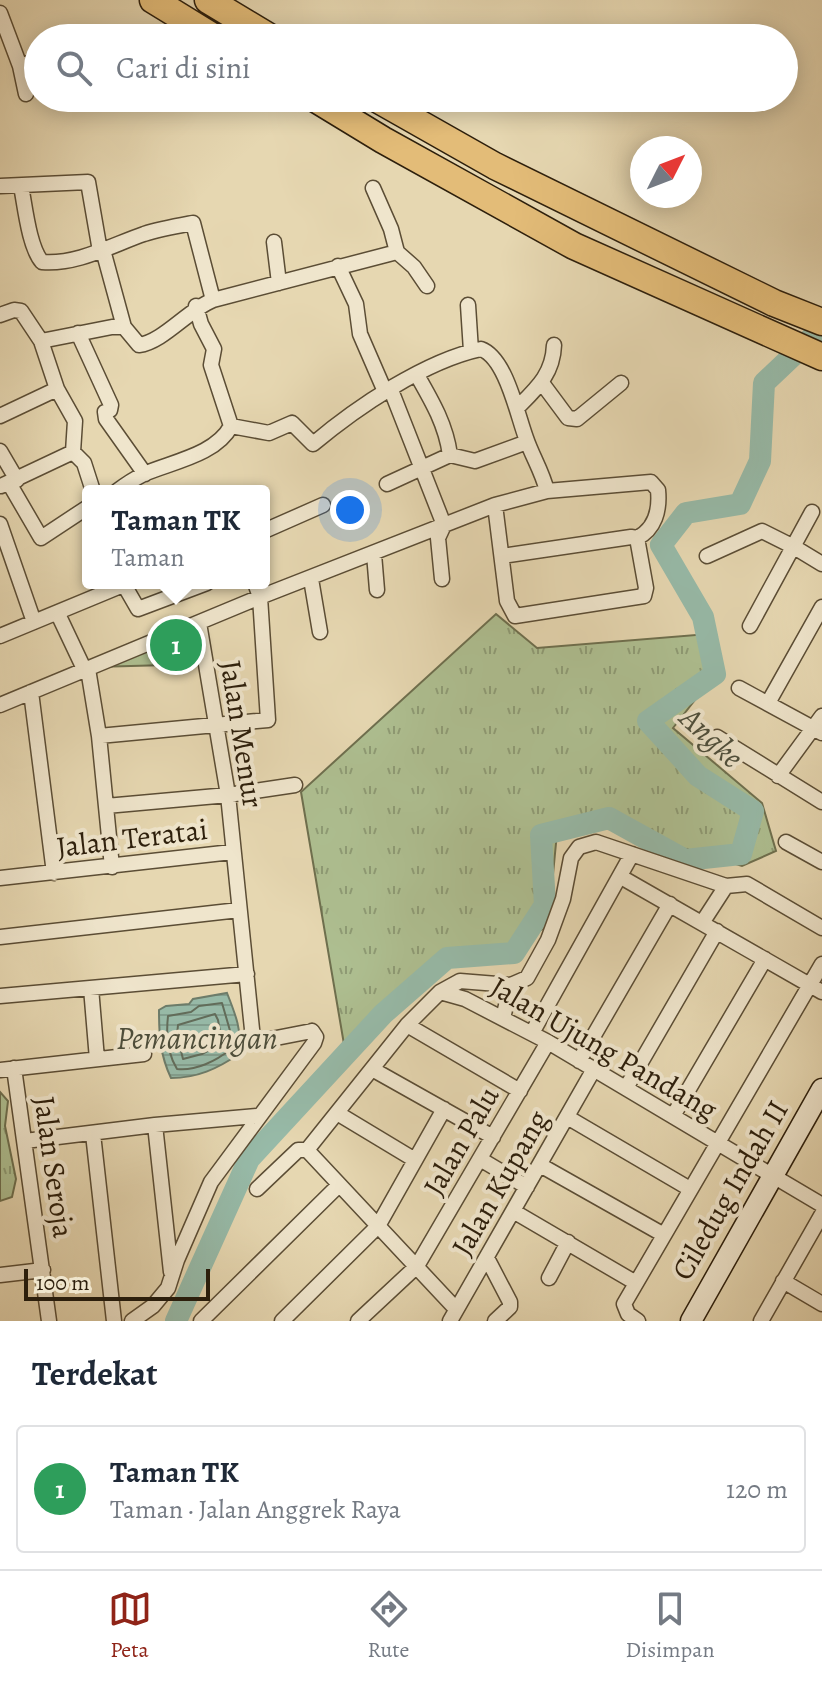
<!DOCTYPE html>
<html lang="id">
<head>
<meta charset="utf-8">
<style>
	:root { --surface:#fff; --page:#f6f6f7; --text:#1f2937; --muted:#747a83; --line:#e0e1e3; --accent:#8f2418 }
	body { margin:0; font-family:Alegreya,serif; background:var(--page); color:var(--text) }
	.compass { position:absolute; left:630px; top:136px; width:72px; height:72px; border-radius:50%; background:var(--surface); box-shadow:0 4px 20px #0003; rotate:48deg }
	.scale { position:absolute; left:24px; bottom:20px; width:186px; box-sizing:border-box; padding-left:8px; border:4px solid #2d1f0c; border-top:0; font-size:22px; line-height:28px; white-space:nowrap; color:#2d1f0c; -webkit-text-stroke:6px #efe5cc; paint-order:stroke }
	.you { position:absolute; left:350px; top:510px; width:28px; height:28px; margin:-20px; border:6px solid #fff; border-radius:50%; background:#1a73e8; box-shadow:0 0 0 12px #1a73e833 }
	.badge { display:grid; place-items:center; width:52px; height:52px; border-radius:50%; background:var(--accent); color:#fff; font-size:26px; font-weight:700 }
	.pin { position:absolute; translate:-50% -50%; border:4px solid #fff; box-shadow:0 2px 8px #0006 }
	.popup { position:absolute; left:82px; top:485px; width:188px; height:104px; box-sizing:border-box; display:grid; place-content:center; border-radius:8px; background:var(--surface); filter:drop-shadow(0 2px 6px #0005); font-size:26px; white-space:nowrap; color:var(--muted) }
	.popup b { font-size:30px; color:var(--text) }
	.popup::after { content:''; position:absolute; left:50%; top:100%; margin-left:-16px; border:16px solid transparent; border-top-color:var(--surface) }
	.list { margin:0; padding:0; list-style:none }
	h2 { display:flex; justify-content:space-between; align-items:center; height:104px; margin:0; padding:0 32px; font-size:34px }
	h2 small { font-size:26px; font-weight:400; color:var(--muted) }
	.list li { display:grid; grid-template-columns:52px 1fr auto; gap:24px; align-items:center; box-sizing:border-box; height:128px; margin:0 16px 16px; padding:0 16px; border:2px solid var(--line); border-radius:8px }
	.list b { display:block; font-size:30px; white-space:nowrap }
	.list p { margin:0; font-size:26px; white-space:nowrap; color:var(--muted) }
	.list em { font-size:26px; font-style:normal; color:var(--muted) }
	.icon { flex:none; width:44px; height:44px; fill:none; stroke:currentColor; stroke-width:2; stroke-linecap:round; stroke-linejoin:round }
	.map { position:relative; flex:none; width:822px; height:1321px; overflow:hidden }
	.search { position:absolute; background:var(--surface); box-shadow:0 4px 20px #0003; left:24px; right:24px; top:24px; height:88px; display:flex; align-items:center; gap:20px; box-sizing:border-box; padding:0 28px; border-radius:44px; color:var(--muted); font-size:30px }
	.sheet { height:248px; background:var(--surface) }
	nav { display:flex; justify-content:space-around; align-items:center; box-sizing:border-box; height:112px; border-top:2px solid var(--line); background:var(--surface); font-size:22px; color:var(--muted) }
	nav a { display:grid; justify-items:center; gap:4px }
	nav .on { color:var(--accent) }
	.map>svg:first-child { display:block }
	.grass { fill:url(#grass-tufts); stroke:#6e6f4e; stroke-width:2 }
	.green { fill:#aebf91; stroke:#6e6f4e; stroke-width:2 }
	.water { fill:url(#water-rules); stroke:#6d7c6a; stroke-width:2 }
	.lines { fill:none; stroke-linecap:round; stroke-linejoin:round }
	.shore { stroke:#626c5a; stroke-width:2 }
	.river { stroke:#97baa8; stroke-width:22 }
	.street-casing { stroke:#5b4d35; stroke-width:17 }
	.secondary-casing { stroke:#2d1f0c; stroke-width:23 }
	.highway-casing { stroke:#2d1f0c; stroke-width:29 }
	.street { stroke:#efe5cc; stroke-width:14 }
	.secondary { stroke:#efe5cc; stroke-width:20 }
	.highway { stroke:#e3bc78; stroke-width:26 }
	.labels { text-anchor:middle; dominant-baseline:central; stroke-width:8; stroke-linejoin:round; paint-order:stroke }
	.street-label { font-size:30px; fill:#2d1f0c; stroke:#efe5cc }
	.water-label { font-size:32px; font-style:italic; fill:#4d4e3b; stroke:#efe5cc }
</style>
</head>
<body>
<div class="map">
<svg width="822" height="1321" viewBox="0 0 822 1321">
	<defs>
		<pattern id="grass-tufts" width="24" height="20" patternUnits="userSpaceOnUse" patternTransform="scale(2)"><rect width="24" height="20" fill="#aebf91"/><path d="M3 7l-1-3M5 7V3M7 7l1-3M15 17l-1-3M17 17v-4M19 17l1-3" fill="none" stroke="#8e9b75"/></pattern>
		<pattern id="water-rules" width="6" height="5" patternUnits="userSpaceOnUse" patternTransform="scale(2)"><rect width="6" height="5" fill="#97baa8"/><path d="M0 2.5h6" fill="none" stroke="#829f8f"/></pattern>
	</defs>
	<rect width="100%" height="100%" fill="#e6d7b1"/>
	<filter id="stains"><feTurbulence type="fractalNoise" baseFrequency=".0025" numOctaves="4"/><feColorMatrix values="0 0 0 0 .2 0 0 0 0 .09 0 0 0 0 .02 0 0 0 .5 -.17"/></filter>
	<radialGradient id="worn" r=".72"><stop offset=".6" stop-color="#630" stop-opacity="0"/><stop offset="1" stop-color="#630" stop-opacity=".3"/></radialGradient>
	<path class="grass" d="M496 614 537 648 708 634 720 668 673 728 762 803 776 851 742 866 662 842 604 817 557 833 548 926 509 949 449 948 346 1056 301 792Z
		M0 1092 8 1101 5 1126 16 1179 12 1197 0 1201Z"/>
	<path class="green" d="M199 626 204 664 94 667Z"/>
	<path class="water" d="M227 993C235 1013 243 1033 239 1054 217 1069 197 1078 171 1078 160 1055 159 1035 159 1010L166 1006 189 1004 193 999Z"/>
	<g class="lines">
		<path class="shore" d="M222 1003 233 1041 231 1049C216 1061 196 1071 177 1069 167 1053 166 1034 168 1016L191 1012 199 1006Z
			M215 1014 218 1020 222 1043 202 1054 183 1059 177 1035 178 1025Z"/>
		<path class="river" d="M176 1321 249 1159 383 1014 447 958 514 953 545 905 541 835 609 818 685 860 741 854 753 811 698 776 648 721 715 674 703 617 661 545 686 513 740 504 760 461 764 383 822 328"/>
		<g class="street-casing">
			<path id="street" d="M0 13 20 66 26 94
				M20 66 38 60
				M0 186 88 182 100 251
				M21 186C25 206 29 247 42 262 77 265 112 245 144 234 160 229 177 226 193 223L213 300
				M373 188 391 229 397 252 414 267 427 286
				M274 242 279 283
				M103 250 124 327 139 345C163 342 188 310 213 300L397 252
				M338 266 356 304 360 334 383 387 391 390
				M468 305 471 351
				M196 306 201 324 214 349 211 365 231 426
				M0 315 14 310 21 311 41 341 57 389 75 421 73 452
				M78 333 111 405 110 410 105 412 106 419 145 474
				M41 341 112 327H124
				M417 375C432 401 446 425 450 455
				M542 383 568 418 577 419 621 383
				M391 390 444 525 438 538 442 579
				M517 408C537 388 553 374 554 345
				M0 416 57 389
				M231 426 269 433 292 423 313 444C357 407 425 361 481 349 506 358 517 414 526 438 532 456 542 471 547 491
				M0 451 17 480
				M73 452 84 463 93 491
				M9 483 41 538 88 507
				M387 484 450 455 475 461 527 442
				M1 486 73 452
				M117 491C125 485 134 479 144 474 171 462 216 455 231 426
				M495 505 507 601 515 616 644 596 646 588 637 538
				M0 524 34 622
				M264 531 323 505
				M374 554 377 590
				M502 556 631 537 637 538
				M707 556 762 531 794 547 822 564
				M311 579 320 632
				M123 583 138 609 207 583
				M58 614 85 671
				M199 623 228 795 253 1039H271L312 1031
				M750 626 812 512
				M0 636 128 583
				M88 669 99 736 112 867
				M739 688 822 733
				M31 692 54 873
				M768 703 822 607
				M0 705 260 597 495 505 547 491 651 482 658 490C660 510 655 529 637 538
				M99 736 268 720 260 597 255 583
				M717 737 822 802
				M778 776 822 716
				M106 806 228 795 295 785
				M786 842 822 862
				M621 877 822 992
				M0 878 232 852
				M702 923 726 886 747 884 822 928
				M0 937 239 910
				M91 988 97 1059
				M440 992 465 999 548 1042 822 1205
				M0 996 247 974
				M503 1018 511 985
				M407 1025 520 1091
				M532 1033 632 854
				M579 1061 670 904
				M14 1068 49 1321
				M372 1069 493 1137
				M0 1070 144 1054
				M626 1088 717 931
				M337 1113 415 1160
				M673 1116 765 959
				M567 1117 690 1189
				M155 1125 171 1272
				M93 1134 114 1321
				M25 1141 155 1125 257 1116
				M307 1150 455 1308
				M480 1159 527 1187
				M540 1165 664 1235
				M257 1189 298 1150H307L407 1025 440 992 460 981 511 985 527 978 548 940 563 899 571 858 579 847 596 842 726 886
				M513 1211 636 1283
				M487 1258 510 1302V1307L495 1321
				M0 1275 43 1270
				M549 1278 568 1242
				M783 1281 822 1304
				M132 1321 153 1306 168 1288 177 1260 211 1182 314 1043 316 1037 312 1031
				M201 1321 339 1185
				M282 1321 378 1226 444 1109
				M358 1321 417 1266 548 1042
				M450 1321 594 1069
				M638 1321 628 1314 624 1304 822 964
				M761 1321 822 1214"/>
		</g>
		<g class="secondary-casing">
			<path id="secondary" d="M691 1321 822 1089"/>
		</g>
		<g class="highway-casing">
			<path id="highway" d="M153 0 215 38
				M208 0 271 38
				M314 98 383 140 574 246 822 357
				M375 98 495 166 774 303 822 322"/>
		</g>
		<use href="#street" class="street"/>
		<use href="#secondary" class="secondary"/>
		<use href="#highway" class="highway"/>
	</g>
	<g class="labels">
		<g class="street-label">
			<text transform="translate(242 734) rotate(81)">Jalan Menur</text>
			<text transform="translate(132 838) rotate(-7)">Jalan Teratai</text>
			<text transform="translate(604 1048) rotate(30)">Jalan Ujung Pandang</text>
			<text transform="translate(461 1141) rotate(-60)">Jalan Palu</text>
			<text transform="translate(54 1167) rotate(82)">Jalan Seroja</text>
			<text transform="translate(500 1183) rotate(-60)">Jalan Kupang</text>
			<text transform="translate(730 1190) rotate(-60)">Ciledug Indah II</text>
		</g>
		<g class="water-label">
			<text transform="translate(712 737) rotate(43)">Angke</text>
			<text x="197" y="1038">Pemancingan</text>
		</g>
	</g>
	<rect width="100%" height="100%" filter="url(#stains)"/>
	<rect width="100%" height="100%" fill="url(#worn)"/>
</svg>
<svg class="compass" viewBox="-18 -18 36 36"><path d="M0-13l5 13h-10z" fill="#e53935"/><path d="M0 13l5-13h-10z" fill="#747a83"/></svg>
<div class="scale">100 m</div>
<div class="you"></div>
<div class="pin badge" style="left:176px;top:645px;background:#2e9e5b">1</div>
<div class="popup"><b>Taman TK</b>Taman</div>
<div class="search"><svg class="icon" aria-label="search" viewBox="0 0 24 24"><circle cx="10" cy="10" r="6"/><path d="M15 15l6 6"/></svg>Cari di sini</div>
</div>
<section class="sheet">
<h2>Terdekat<small></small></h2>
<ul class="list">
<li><span class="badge" style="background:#2e9e5b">1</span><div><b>Taman TK</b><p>Taman · Jalan Anggrek Raya</p></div><em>120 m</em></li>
</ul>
</section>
<nav>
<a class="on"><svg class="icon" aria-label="map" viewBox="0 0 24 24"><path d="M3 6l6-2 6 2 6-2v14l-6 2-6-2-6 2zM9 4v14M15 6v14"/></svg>Peta</a>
<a><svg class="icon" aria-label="directions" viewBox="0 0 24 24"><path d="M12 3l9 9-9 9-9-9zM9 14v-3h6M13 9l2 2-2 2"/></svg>Rute</a>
<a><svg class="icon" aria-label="saved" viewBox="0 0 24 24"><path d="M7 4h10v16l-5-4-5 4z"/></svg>Disimpan</a>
</nav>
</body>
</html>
